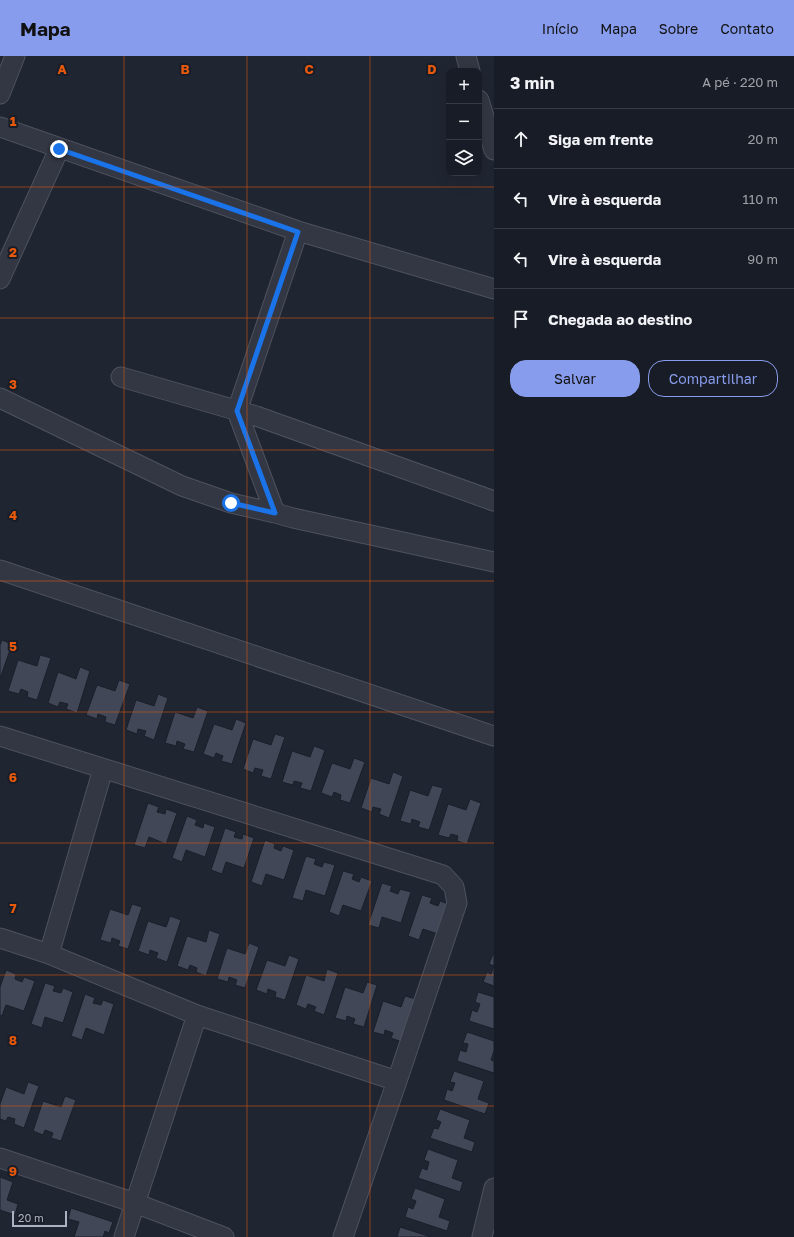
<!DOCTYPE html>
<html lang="pt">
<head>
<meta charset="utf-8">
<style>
	:root { --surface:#181c26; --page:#252932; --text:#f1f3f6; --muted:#9fa1a7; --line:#363a43; --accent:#879cec }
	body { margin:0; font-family:"Golos Text",sans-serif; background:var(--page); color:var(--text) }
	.controls { position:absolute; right:12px; top:12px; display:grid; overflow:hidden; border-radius:8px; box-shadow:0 4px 16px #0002 }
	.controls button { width:36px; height:36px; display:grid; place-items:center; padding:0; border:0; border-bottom:1px solid var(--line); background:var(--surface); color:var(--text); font:20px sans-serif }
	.scale { position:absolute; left:12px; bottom:10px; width:55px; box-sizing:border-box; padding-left:4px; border:2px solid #adb1c0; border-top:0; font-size:11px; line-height:14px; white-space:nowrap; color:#adb1c0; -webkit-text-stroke:3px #191d28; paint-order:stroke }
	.stop { position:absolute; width:12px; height:12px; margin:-9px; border:3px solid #1a73e8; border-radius:50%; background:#fff }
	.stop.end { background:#1a73e8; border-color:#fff; box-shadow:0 1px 4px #0008 }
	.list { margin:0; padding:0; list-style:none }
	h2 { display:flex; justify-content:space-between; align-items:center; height:52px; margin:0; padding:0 16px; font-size:17px }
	h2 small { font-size:13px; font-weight:400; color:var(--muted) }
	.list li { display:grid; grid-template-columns:26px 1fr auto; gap:12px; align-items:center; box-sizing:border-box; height:60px; padding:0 16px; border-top:1px solid var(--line) }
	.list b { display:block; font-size:15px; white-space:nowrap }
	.list em { font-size:13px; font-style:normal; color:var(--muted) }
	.actions { display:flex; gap:8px; padding:12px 16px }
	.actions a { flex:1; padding:9px 0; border:1px solid var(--accent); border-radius:16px; text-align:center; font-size:14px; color:var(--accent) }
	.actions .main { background:var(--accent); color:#111 }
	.icon { flex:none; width:22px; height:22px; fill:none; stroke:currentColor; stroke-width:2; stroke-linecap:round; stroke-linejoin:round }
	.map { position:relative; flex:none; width:494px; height:1181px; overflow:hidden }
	header { display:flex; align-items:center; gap:24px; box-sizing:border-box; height:56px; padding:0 20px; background:var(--accent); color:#111 }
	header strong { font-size:19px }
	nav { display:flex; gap:22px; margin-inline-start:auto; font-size:14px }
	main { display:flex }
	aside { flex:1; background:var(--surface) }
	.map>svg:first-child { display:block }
	.building { fill:#424757; stroke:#1b1f2a }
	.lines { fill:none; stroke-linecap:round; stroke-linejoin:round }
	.minor-casing { stroke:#4e525e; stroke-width:21 }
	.minor { stroke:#333743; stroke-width:19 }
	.route { stroke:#1a73e8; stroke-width:5 }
	.grid { fill:none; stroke:#e8590c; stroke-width:1; stroke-opacity:0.55 }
	.grid-label { font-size:13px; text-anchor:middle; font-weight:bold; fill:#e8590c; stroke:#191d28; stroke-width:4; stroke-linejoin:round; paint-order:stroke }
</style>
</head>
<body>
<header>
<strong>Mapa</strong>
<nav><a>Início</a><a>Mapa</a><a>Sobre</a><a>Contato</a></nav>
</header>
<main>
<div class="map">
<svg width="494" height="1181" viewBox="0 0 494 1181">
	<rect width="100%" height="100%" fill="#202532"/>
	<path class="building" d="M2 584 12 588 0 623V589Z
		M40 599 51 602 37 644 27 641 28 636 21 633 19 638 8 635 18 604 37 610Z
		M80 611 90 615 77 657 66 653 68 648 60 646 58 651 48 647 58 616 76 623Z
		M119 624 130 628 115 669 105 666 106 661 98 658 97 663 86 659 97 629 115 635Z
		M158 638 168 642 154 684 144 680 146 675 138 673 137 678 126 674 136 644 154 650Z
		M197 651 208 655 194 696 183 693 185 688 177 685 176 690 165 687 175 656 193 662Z
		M236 663 246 667 232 708 221 705 223 700 216 697 214 702 203 698 214 668 232 674Z
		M275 678 285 681 271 723 261 720 263 714 255 712 253 717 243 713 253 683 271 689Z
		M314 690 325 694 311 735 300 732 302 727 294 725 293 729 282 726 292 695 310 701Z
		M354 702 365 706 350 747 340 744 341 739 334 736 332 741 321 737 332 707 350 713Z
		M393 716 403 720 389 762 379 758 381 753 373 751 372 756 361 752 371 722 389 728Z
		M432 729 443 732 429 774 418 771 420 766 412 763 411 768 400 765 410 734 428 740Z
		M470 743 481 747 467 788 457 785 458 780 451 778 449 782 438 779 448 748 466 754Z
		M148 747 159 751 157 756 165 758 166 753 177 757 166 788 149 781 145 792 134 789Z
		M187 760 197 764 195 769 203 772 204 767 215 771 205 801 186 794 182 806 172 802Z
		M225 772 236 776 234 781 242 783 243 778 254 782 244 812 226 806 222 818 211 814Z
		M265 784 275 788 274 792 281 795 283 790 294 794 284 824 266 818 262 830 251 826Z
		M306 800 316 803 314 808 322 811 324 806 335 809 325 840 306 834 303 845 292 842Z
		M343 815 354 818 352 823 359 826 361 821 372 825 361 855 343 849 339 860 329 856Z
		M382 827 392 830 390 835 398 838 400 833 411 836 401 867 382 861 379 872 368 869Z
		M422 839 432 842 430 847 438 850 440 845 451 849 441 879 423 873 419 884 408 880Z
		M132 848 142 851 128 893 118 890 120 885 112 882 111 887 100 884 110 853 128 859Z
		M170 860 181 864 167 906 156 902 158 897 150 894 149 899 138 895 148 865 166 871Z
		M209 874 220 878 206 920 196 916 197 912 190 909 188 914 177 910 187 880 206 886Z
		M249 887 259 891 245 932 235 929 237 924 229 921 228 926 217 923 227 892 245 898Z
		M493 898H494V930L483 926 487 916 491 918 494 910 489 908Z
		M289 899 299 903 285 944 275 941 276 936 268 933 267 938 256 934 267 904 285 910Z
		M327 913 338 917 324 959 314 955 316 951 308 948 306 953 296 949 306 919 324 925Z
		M6 914 16 918 15 923 22 926 24 921 35 925 24 955 6 949 2 960 0 959V931Z
		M367 926 377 929 364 971 353 968 355 963 347 960 346 965 335 962 345 931 363 937Z
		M45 927 55 930 53 935 61 937 63 932 73 936 63 967 45 961 42 972 31 968Z
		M478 936 494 941V973L469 965 472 954 477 956 480 948 475 946Z
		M85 938 95 942 93 947 101 949 103 944 114 948 104 979 86 972 82 984 71 980Z
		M405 940 416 943 402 986 391 982 393 977 385 974 384 979 373 976 383 945 401 951Z
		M467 976 494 985V995L491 1004 494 1005V1017L457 1005 460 994 466 996 468 988 463 987Z
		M454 1015 484 1025 478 1043 489 1047 485 1058 444 1044 447 1033 452 1035 455 1027 450 1026Z
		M28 1026 39 1030 24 1072 14 1068 15 1063 8 1061 6 1065 0 1063V1048L6 1031 24 1038Z
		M65 1040 76 1044 61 1085 51 1082 53 1077 45 1074 43 1079 33 1075 43 1045 61 1051Z
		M440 1053 470 1064 464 1082 475 1086 472 1096 430 1082 434 1072 438 1073 441 1066 436 1064Z
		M428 1093 458 1104 452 1122 463 1126 460 1136 418 1122 422 1112 427 1114 429 1106 424 1104Z
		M0 1121 13 1126 7 1144 18 1148 15 1159 0 1154Z
		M415 1132 445 1143 439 1161 450 1165 447 1175 405 1161 408 1151 413 1153 416 1145 411 1143Z
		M71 1152 113 1166 109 1177 105 1175 103 1181H74L79 1166 68 1163Z
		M400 1171 431 1181H397Z"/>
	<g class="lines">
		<g class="minor-casing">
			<path id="minor" d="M466 0 470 15
				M0 38 15 0
				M479 44 494 94
				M0 71 298 175 494 233
				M0 223 59 93
				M121 321 256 360 494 445
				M0 342 182 430 231 447 275 457 293 462 494 506
				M275 457 237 355 298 175
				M0 514 494 680
				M0 680 443 819 454 831 457 847 397 1025 343 1181
				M0 882 49 898 197 959 397 1025
				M49 898 103 713
				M0 1102 135 1147 224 1181
				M124 1181 197 959
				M482 1181 494 1132"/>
		</g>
		<use href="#minor" class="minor"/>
	</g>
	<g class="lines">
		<path class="route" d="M59 93 298 176 237 355 275 457 231 447"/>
	</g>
	<path class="grid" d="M124 0V1181M247 0V1181M370 0V1181M0 131H494M0 262H494M0 394H494M0 525H494M0 656H494M0 787H494M0 919H494M0 1050H494"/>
	<g class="grid-label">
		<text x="62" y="18">A</text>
		<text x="185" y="18">B</text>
		<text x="309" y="18">C</text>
		<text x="432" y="18">D</text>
		<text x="13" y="70">1</text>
		<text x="13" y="201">2</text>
		<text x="13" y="333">3</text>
		<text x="13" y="464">4</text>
		<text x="13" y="595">5</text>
		<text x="13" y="726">6</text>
		<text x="13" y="857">7</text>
		<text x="13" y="989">8</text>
		<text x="13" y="1120">9</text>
	</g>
</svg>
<div class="controls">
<button>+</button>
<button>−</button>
<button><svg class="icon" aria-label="layers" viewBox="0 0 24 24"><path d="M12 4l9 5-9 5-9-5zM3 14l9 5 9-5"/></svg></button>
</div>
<div class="scale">20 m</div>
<div class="stop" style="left:231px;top:447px"></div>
<div class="stop end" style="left:59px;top:93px"></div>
</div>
<aside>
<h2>3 min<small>A pé · 220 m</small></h2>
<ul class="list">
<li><svg class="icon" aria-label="ahead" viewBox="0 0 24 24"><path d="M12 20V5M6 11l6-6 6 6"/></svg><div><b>Siga em frente</b></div><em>20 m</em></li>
<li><svg class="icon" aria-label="left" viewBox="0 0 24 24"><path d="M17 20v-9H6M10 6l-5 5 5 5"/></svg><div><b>Vire à esquerda</b></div><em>110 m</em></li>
<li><svg class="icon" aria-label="left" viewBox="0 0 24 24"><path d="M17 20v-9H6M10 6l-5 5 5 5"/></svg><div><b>Vire à esquerda</b></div><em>90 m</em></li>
<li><svg class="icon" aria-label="arrive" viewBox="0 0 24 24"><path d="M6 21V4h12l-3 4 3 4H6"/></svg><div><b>Chegada ao destino</b></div></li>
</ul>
<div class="actions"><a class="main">Salvar</a><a>Compartilhar</a></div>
</aside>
</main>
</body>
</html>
